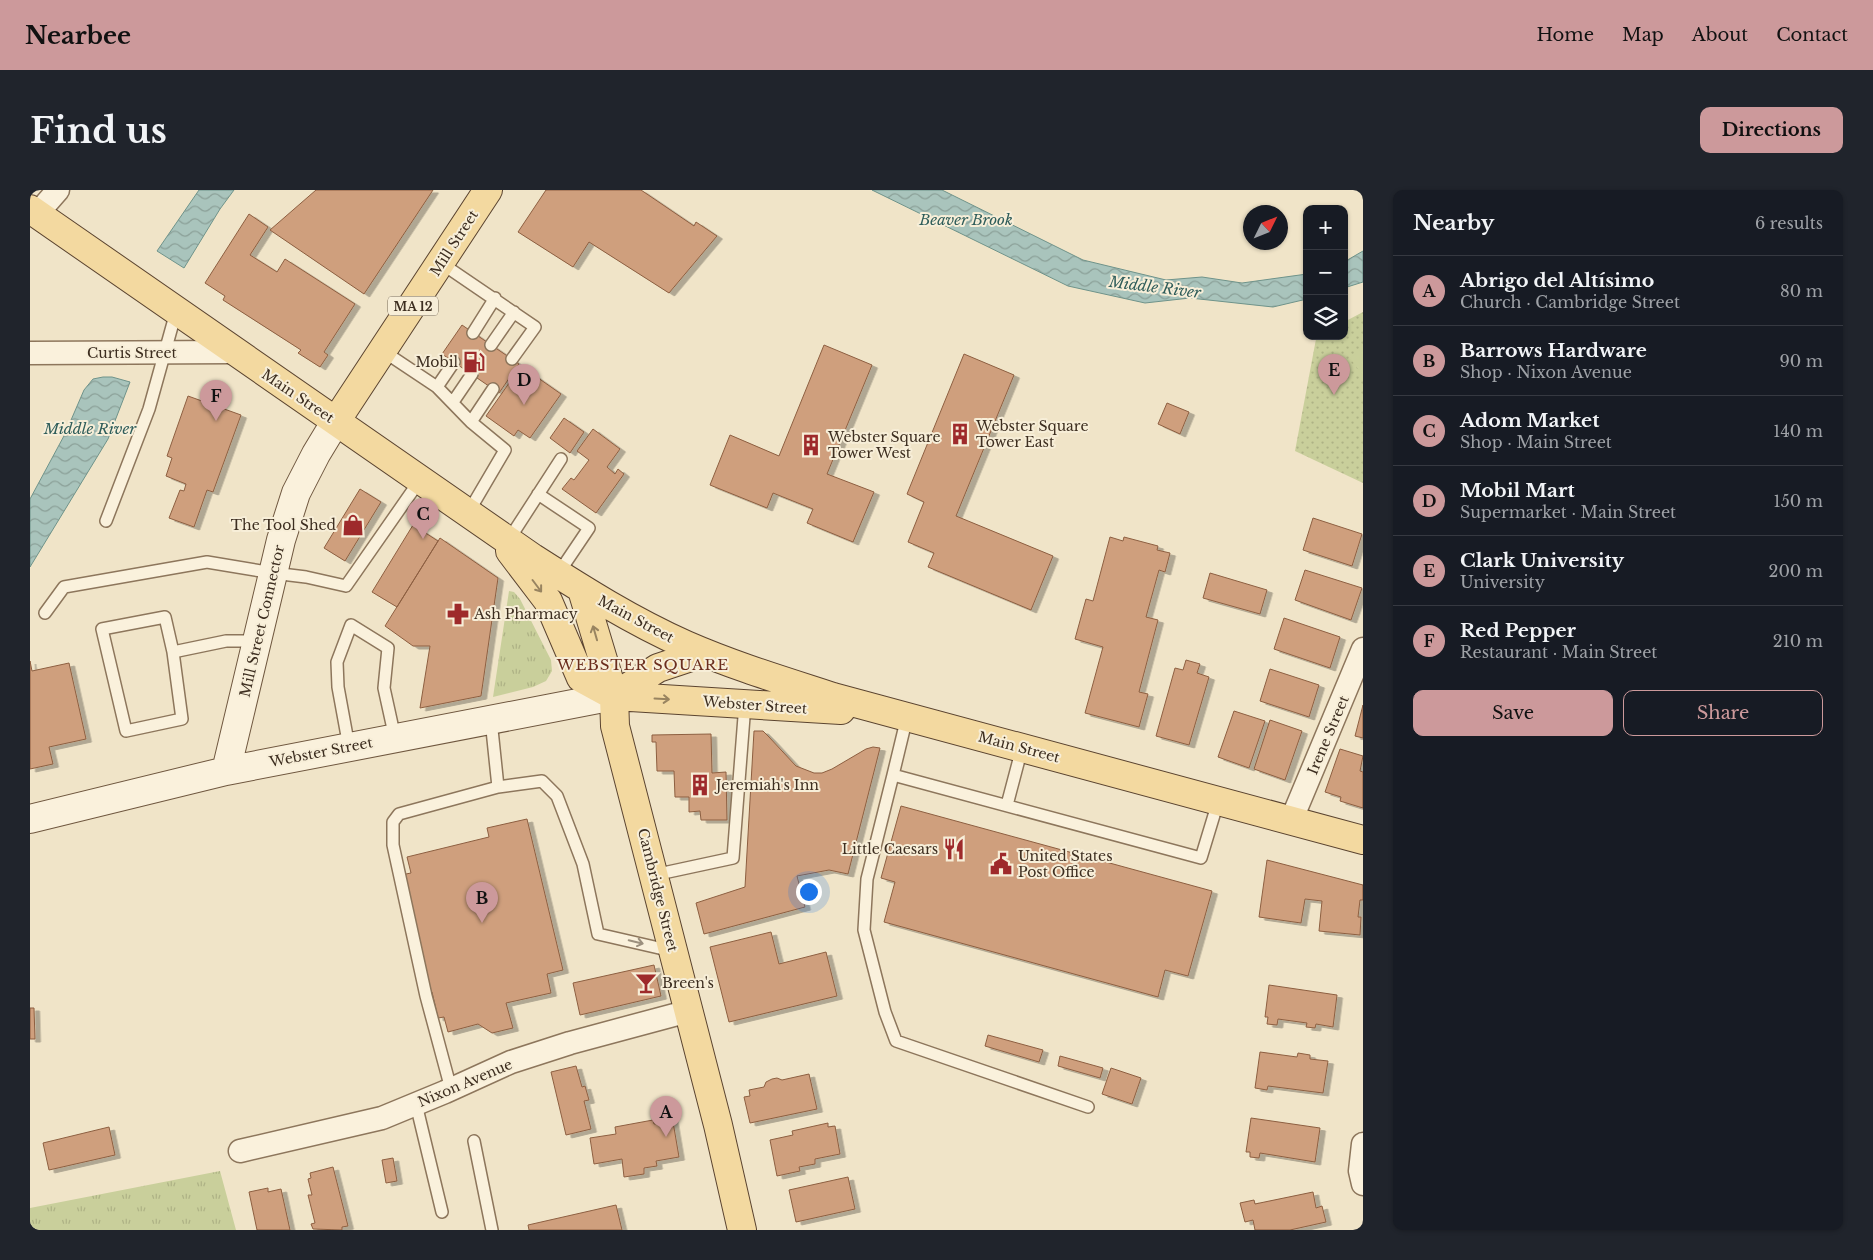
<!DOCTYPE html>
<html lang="en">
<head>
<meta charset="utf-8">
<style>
	:root { --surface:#171b24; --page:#20242c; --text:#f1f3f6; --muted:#9ea1a6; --line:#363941; --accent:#cc999b }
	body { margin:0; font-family:"Libre Baskerville",serif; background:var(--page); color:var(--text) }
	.controls { position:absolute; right:15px; top:15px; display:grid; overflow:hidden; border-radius:10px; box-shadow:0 1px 4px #0004 }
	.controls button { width:45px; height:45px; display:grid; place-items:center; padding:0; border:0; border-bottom:1px solid var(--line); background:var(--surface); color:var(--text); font:25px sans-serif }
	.compass { position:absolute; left:1213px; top:15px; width:45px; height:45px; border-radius:50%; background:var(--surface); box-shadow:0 1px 4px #0004; rotate:47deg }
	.you { position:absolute; left:778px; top:701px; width:18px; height:18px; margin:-12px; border:4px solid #fff; border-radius:50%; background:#1a73e8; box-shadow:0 0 0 8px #1a73e833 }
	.badge { display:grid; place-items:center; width:32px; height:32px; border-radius:50%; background:var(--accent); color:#111; font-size:16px; font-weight:700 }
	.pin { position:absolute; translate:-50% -41px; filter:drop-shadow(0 1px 2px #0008) }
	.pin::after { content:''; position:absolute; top:26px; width:18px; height:15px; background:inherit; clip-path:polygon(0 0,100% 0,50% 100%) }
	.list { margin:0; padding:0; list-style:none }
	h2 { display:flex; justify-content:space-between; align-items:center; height:65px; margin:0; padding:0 20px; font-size:21px }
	h2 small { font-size:16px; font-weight:400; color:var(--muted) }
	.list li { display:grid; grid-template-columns:32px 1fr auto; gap:15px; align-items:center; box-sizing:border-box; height:70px; padding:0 20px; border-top:1px solid var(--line) }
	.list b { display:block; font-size:19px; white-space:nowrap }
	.list p { margin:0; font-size:16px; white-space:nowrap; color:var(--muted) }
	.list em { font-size:16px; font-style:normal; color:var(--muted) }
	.actions { display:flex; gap:10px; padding:15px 20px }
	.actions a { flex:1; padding:11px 0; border:1px solid var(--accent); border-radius:10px; text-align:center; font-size:18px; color:var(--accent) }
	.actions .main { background:var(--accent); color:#111 }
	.icon { flex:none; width:28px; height:28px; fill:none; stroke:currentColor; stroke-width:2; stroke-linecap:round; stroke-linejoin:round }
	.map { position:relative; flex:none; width:1333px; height:1040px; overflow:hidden; border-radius:10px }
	header { display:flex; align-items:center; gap:30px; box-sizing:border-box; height:70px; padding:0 25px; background:var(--accent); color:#111 }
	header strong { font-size:24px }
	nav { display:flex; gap:28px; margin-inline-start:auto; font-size:18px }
	.intro { display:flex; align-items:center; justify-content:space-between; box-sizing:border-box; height:120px; padding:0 30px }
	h1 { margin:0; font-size:35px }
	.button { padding:12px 22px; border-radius:10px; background:var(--accent); color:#111; font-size:18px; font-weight:700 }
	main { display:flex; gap:30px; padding:0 30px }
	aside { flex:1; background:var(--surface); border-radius:10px; box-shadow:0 1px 4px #0004 }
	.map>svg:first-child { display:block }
	.grass { fill:url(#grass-tufts) }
	.park { fill:url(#park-dots) }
	.pitch { fill:#c9cf9b }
	.water { fill:url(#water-waves); stroke:#6f938a }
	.building { fill:#cf9f7d; stroke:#8d5f41; filter:url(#shadow) }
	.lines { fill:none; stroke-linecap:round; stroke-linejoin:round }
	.lane-casing { stroke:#8d765c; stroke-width:14 }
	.street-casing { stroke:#8d765c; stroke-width:25 }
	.secondary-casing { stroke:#6f573f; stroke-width:30 }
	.primary-casing { stroke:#5b4430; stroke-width:30 }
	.lane { stroke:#faf1dc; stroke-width:11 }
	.street { stroke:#faf1dc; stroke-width:22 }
	.secondary { stroke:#faf1dc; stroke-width:28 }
	.primary { stroke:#f3d9a0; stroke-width:28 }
	.oneway { stroke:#988460 }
	.oneway2 { stroke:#9c907e }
	.labels { text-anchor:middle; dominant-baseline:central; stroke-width:4; stroke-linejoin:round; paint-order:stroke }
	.shield { fill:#f7eed8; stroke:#756857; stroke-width:1 }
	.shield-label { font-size:12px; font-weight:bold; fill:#3d2e20 }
	.street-label { font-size:14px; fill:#3d2e20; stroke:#f7eed8 }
	.poi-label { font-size:14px; fill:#3d2e20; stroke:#f7eed8; text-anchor:start }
	.water-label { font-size:15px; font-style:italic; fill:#2f5d5a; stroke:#f7eed8 }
	.neighbourhood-label { font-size:15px; letter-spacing:1px; fill:#6b2e1e; stroke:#f7eed8 }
</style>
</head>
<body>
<header>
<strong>Nearbee</strong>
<nav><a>Home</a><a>Map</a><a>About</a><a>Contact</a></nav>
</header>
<div class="intro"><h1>Find us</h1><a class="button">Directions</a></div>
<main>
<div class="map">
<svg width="1333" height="1040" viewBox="0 0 1333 1040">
	<defs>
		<pattern id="grass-tufts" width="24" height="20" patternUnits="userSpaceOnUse" patternTransform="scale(1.25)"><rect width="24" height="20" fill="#c9cf9b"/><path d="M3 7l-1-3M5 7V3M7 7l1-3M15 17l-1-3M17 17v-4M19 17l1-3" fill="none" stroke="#aeb285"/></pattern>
		<pattern id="park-dots" width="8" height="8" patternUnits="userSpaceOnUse" patternTransform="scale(1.25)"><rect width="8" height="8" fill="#c9cf9b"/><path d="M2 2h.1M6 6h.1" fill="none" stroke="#aeb285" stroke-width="1.8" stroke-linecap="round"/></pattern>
		<pattern id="water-waves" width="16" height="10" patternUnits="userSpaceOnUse" patternTransform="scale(1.25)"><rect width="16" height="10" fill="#a9c4bc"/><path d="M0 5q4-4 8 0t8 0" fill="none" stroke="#8ba098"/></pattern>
		<filter id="shadow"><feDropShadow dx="5.5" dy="3" stdDeviation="0" flood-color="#0004"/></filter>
	</defs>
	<rect width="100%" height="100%" fill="#f0e4c8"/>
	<path class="grass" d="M479 401 484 402 490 409 521 470 522 481 516 491 503 497 463 507Z
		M190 981 206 1040H0V1018Z"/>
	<path class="park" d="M1333 122V293L1265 261 1286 149 1290 146H1314V132Z"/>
	<path class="pitch" d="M1333 158V186L1320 168Z"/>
	<path class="water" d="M169 0H204L190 19 154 78 127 61Z
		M842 0H912L1053 70 1136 90 1172 87 1212 93 1277 84V109L1243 117 1160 108 1115 113 1038 96Z
		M1333 61V92L1314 98V72Z
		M73 187H82L100 192 78 249 0 377V309L35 244 54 200 63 189Z"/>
	<path class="building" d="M286 0H403L334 104 240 40Z
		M516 0H611L664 36 666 32 687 46 639 103 559 52 543 77 488 42Z
		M219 24 238 37 220 65 247 82 255 69 325 114 294 162 298 165 290 177 268 163 271 160 193 110 195 106 175 93Z
		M432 135 489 174 469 203 412 164Z
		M794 155 842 175 797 284 844 302 823 352 777 333 783 319 743 303 737 318 680 295 700 245 749 266Z
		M934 164 984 185 926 326 1023 366 1001 420 898 377 904 363 878 352 894 312 877 304Z
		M491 176 531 204 500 248 488 240 484 246 456 226Z
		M158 206 211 225 183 302 177 300 164 337 139 328 150 300 154 301 156 294 136 286 142 268 137 266Z
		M1137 213 1159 222 1150 244 1128 234Z
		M534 228 554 242 540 263 520 248Z
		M563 239 590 259 577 277 585 284 588 279 594 284 566 323 532 299 541 288 544 290 559 270 547 261Z
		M330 299 351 312 315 371 294 358Z
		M1283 328 1332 344 1322 376 1273 360Z
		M383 335 408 351 367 417 342 402Z
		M1080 347 1093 351 1094 347 1128 356 1127 360 1140 363 1135 382 1129 380 1116 427 1128 430 1109 502 1118 504 1109 537 1055 523 1073 457 1045 449 1056 409 1063 411Z
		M410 348 468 388 451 506 390 518 400 456H383L355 436Z
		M1275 380 1332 398 1321 430 1265 410Z
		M1180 383 1237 400 1230 424 1173 408Z
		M1254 428 1310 447 1300 478 1244 459Z
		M1156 470 1170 474 1167 483 1179 487 1159 555 1126 546 1145 478 1153 480Z
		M0 471 2 481 39 473 56 549 19 557 23 574 0 579Z
		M1240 479 1289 495 1279 527 1230 511Z
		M1333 515V548L1325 546Z
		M1204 521 1235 531 1219 578 1188 567Z
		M1240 530 1272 541 1255 590 1224 579Z
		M724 541H733L739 547 766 576 784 583H792L802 579 836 559 843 557 850 558 818 684 799 680 767 686 775 717 674 744 666 713 715 697Z
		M681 544 682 583 696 582 697 630H671L670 621 659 622V607H645L644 581H627L626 552H622V545Z
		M1310 559 1333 566 1330 581 1333 582V618L1310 611 1311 607 1295 602Z
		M871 616 1182 701 1158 786 1135 780 1128 807 854 732 865 692 851 688Z
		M497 629 533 780 517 784 521 803 476 813 483 838 462 843 448 834 418 842 414 827 408 828 402 802 398 803 371 685 381 683 377 667 459 647 457 638Z
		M1237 670 1333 695V710H1330L1328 727H1331L1330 745 1289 741 1292 711 1275 709 1271 733 1229 727Z
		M741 742 749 774 796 762 807 806 699 832 680 757Z
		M624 775 631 806 550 825 543 793Z
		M1239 795 1307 805 1303 837 1286 834 1285 838 1276 837 1277 833 1248 829 1247 835 1237 834 1238 827H1235Z
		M0 818H4L5 849H0Z
		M958 845 1013 860 1009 872 955 856Z
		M1230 862 1267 867 1268 863 1280 865V869L1298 871 1293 903 1238 896 1237 900 1225 898Z
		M1030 866 1073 878 1070 888 1028 876Z
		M546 876 552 897 555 896 559 910 554 911 561 939 536 945 521 882Z
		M1081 878 1111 888 1102 914 1072 904Z
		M779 884 787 919 720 933 714 907 720 906 719 900 734 897 736 892 742 889 747 888 752 890Z
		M642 926 649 967 626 971 627 976 614 978V984L594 987 592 969 564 974 560 948 586 944 585 937 623 930 624 934 636 932 635 927Z
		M1221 928 1290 938 1285 972 1230 963 1229 968 1220 967V962H1216Z
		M798 933V937L805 936 810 964 785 969V974L769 977 770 981 747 986 740 950 763 945 762 941Z
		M79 937 85 965 19 980 13 953Z
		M363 968 367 991 356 993 352 970Z
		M303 977 318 1036 312 1037V1040L283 1039 281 1034 285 1033 278 1005H282L278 989 281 988 280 983Z
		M818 987 825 1019 766 1032 759 1000Z
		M238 998V1002L251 999 260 1040H227L219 1002Z
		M1283 1002 1286 1018 1292 1016 1296 1032 1260 1040H1225L1223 1030 1215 1032 1210 1013 1224 1010 1225 1014Z
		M586 1015 592 1040H499L498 1035Z"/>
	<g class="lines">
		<g class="lane-casing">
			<path id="lane" d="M411 73 505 137 482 169
				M443 143 465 108
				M461 155 484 122
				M353 161 407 197 441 232 475 260 438 323
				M407 197 424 172
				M423 212 442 184
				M441 232 463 199
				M508 304 559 338 528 384
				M76 331 119 219 146 122
				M478 351 531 269
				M15 423 34 397 177 372 243 383 276 387 316 396 390 290
				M143 462 135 427 72 439 96 541 152 529 143 462 196 451H226
				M877 527 863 585 1171 668 1188 612
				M319 557 308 497 307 472 321 435 358 458 354 498 365 548
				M863 585 837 689 834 740 855 822 866 851 1058 917
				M468 597 512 591 527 606 553 674 568 744 642 761
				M977 615 992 558
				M624 685 703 668 715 514
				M421 899 396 806 363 655V632L369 624 468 597 461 530
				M386 914 412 1022
				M444 951 462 1040"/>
		</g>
		<g class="street-casing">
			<path id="street" d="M7 24 28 0
				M0 163 204 162
				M1261 631 1333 459
				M1333 954 1330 981 1333 994
				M210 961 352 928 415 902 481 872 540 853 659 821"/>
		</g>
		<g class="secondary-casing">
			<path id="secondary" d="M196 581 251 350 266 303 286 264 306 231
				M0 629 196 581 584 506"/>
		</g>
		<g class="primary-casing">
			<path id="primary" d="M0 19 503 368C553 400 602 431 656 455 704 476 754 491 803 507L1333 650
				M306 231 458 0
				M480 361 518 411 551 488 584 506 811 520
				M552 400 584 506 585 536 688 935 712 1040
				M584 506 628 478 673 463"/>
		</g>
		<use href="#lane" class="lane"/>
		<use href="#street" class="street"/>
		<use href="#secondary" class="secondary"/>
		<use href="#primary" class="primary"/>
	</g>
	<defs><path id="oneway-shaft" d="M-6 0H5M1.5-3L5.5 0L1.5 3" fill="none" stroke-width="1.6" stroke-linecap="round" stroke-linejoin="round" transform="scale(1.25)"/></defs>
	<g class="oneway">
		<use href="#oneway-shaft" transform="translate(507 396) rotate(53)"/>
		<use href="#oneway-shaft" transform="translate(565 443) rotate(-106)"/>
		<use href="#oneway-shaft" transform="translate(632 509) rotate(3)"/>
	</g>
	<use class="oneway2" href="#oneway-shaft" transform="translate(606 752) rotate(13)"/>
	<defs>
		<g id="fuel-bare" transform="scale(1.725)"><path d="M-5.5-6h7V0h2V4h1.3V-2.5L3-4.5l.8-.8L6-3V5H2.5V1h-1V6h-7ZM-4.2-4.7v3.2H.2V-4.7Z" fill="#9e2a2b" stroke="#f7eed8" stroke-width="2.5" paint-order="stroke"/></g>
		<g id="building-bare" transform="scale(1.725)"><path d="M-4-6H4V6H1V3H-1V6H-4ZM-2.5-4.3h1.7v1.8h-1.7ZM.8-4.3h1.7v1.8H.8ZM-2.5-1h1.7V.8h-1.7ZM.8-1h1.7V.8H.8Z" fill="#9e2a2b" stroke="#f7eed8" stroke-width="2.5" paint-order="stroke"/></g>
		<g id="shop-bare" transform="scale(1.725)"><path d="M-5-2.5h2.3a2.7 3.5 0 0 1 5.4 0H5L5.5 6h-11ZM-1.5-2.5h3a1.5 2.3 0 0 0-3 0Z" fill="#9e2a2b" stroke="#f7eed8" stroke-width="2.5" paint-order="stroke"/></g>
		<g id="pharmacy-bare" transform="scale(1.725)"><path d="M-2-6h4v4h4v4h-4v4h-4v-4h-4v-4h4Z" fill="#9e2a2b" stroke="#f7eed8" stroke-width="2.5" paint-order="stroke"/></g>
		<g id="restaurant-bare" transform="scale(1.725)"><path d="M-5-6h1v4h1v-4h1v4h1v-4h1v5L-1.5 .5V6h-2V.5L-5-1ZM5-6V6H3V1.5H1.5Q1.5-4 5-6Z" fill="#9e2a2b" stroke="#f7eed8" stroke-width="2.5" paint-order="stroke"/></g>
		<g id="civic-bare" transform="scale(1.725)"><path d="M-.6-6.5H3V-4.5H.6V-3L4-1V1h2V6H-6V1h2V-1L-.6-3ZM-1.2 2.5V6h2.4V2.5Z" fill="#9e2a2b" stroke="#f7eed8" stroke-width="2.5" paint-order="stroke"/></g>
		<g id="bar-bare" transform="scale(1.725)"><path d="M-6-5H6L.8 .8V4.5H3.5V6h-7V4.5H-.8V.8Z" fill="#9e2a2b" stroke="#f7eed8" stroke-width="2.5" paint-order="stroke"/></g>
	</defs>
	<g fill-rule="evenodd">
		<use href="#fuel-bare" x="444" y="172"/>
		<use href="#building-bare" x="930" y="244"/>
		<use href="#building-bare" x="781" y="255"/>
		<use href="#shop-bare" x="323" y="335"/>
		<use href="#pharmacy-bare" x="428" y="424"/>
		<use href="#building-bare" x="670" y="595"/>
		<use href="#restaurant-bare" x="924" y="659"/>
		<use href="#civic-bare" x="971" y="674"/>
		<use href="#bar-bare" x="616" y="793"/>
	</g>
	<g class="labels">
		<rect class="shield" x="358" y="106.5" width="50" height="19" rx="4"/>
		<g class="shield-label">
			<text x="383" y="116">MA 12</text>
		</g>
		<g class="street-label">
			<text transform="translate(424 53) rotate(-57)">Mill Street</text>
			<text x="102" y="163">Curtis Street</text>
			<text transform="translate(268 206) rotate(34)">Main Street</text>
			<text transform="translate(606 429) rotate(28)">Main Street</text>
			<text transform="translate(232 431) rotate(-77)">Mill Street Connector</text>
			<text transform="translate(725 515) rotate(4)">Webster Street</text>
			<text transform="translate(1298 545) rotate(-67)">Irene Street</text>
			<text transform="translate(989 557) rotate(15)">Main Street</text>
			<text transform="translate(291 562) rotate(-11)">Webster Street</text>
			<text transform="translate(628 700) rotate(76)">Cambridge Street</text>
			<text transform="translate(435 893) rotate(-23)">Nixon Avenue</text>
		</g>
		<g class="poi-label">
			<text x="428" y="172" text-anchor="end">Mobil</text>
			<text x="946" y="236">Webster Square<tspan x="946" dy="16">Tower East</tspan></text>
			<text x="798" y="247">Webster Square<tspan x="798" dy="16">Tower West</tspan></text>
			<text x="306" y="335" text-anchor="end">The Tool Shed</text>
			<text x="444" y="424">Ash Pharmacy</text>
			<text x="686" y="595">Jeremiah's Inn</text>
			<text x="908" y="659" text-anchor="end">Little Caesars</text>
			<text x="988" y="666">United States<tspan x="988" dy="16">Post Office</tspan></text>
			<text x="632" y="793">Breen's</text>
		</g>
		<g class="water-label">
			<text x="936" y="29">Beaver Brook</text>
			<text transform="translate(1125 97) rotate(7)">Middle River</text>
			<text x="60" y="238">Middle River</text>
		</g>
		<g class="neighbourhood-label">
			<text x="613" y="474">WEBSTER SQUARE</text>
		</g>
	</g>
</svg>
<div class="controls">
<button>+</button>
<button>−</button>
<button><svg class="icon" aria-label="layers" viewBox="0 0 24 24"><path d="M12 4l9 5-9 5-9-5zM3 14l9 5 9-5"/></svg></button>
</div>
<svg class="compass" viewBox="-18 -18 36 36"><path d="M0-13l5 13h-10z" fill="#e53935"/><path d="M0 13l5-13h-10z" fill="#9ea1a6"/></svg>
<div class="you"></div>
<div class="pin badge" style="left:636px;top:947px">A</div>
<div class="pin badge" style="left:452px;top:733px">B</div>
<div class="pin badge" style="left:393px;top:349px">C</div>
<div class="pin badge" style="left:494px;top:215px">D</div>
<div class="pin badge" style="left:1304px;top:205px">E</div>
<div class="pin badge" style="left:186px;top:231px">F</div>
</div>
<aside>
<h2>Nearby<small>6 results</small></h2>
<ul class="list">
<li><span class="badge">A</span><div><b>Abrigo del Altísimo</b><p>Church · Cambridge Street</p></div><em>80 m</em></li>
<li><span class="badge">B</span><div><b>Barrows Hardware</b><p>Shop · Nixon Avenue</p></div><em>90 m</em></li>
<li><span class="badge">C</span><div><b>Adom Market</b><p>Shop · Main Street</p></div><em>140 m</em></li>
<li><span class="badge">D</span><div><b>Mobil Mart</b><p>Supermarket · Main Street</p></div><em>150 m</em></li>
<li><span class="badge">E</span><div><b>Clark University</b><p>University</p></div><em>200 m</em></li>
<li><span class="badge">F</span><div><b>Red Pepper</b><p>Restaurant · Main Street</p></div><em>210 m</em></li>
</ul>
<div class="actions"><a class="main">Save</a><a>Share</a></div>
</aside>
</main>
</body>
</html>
